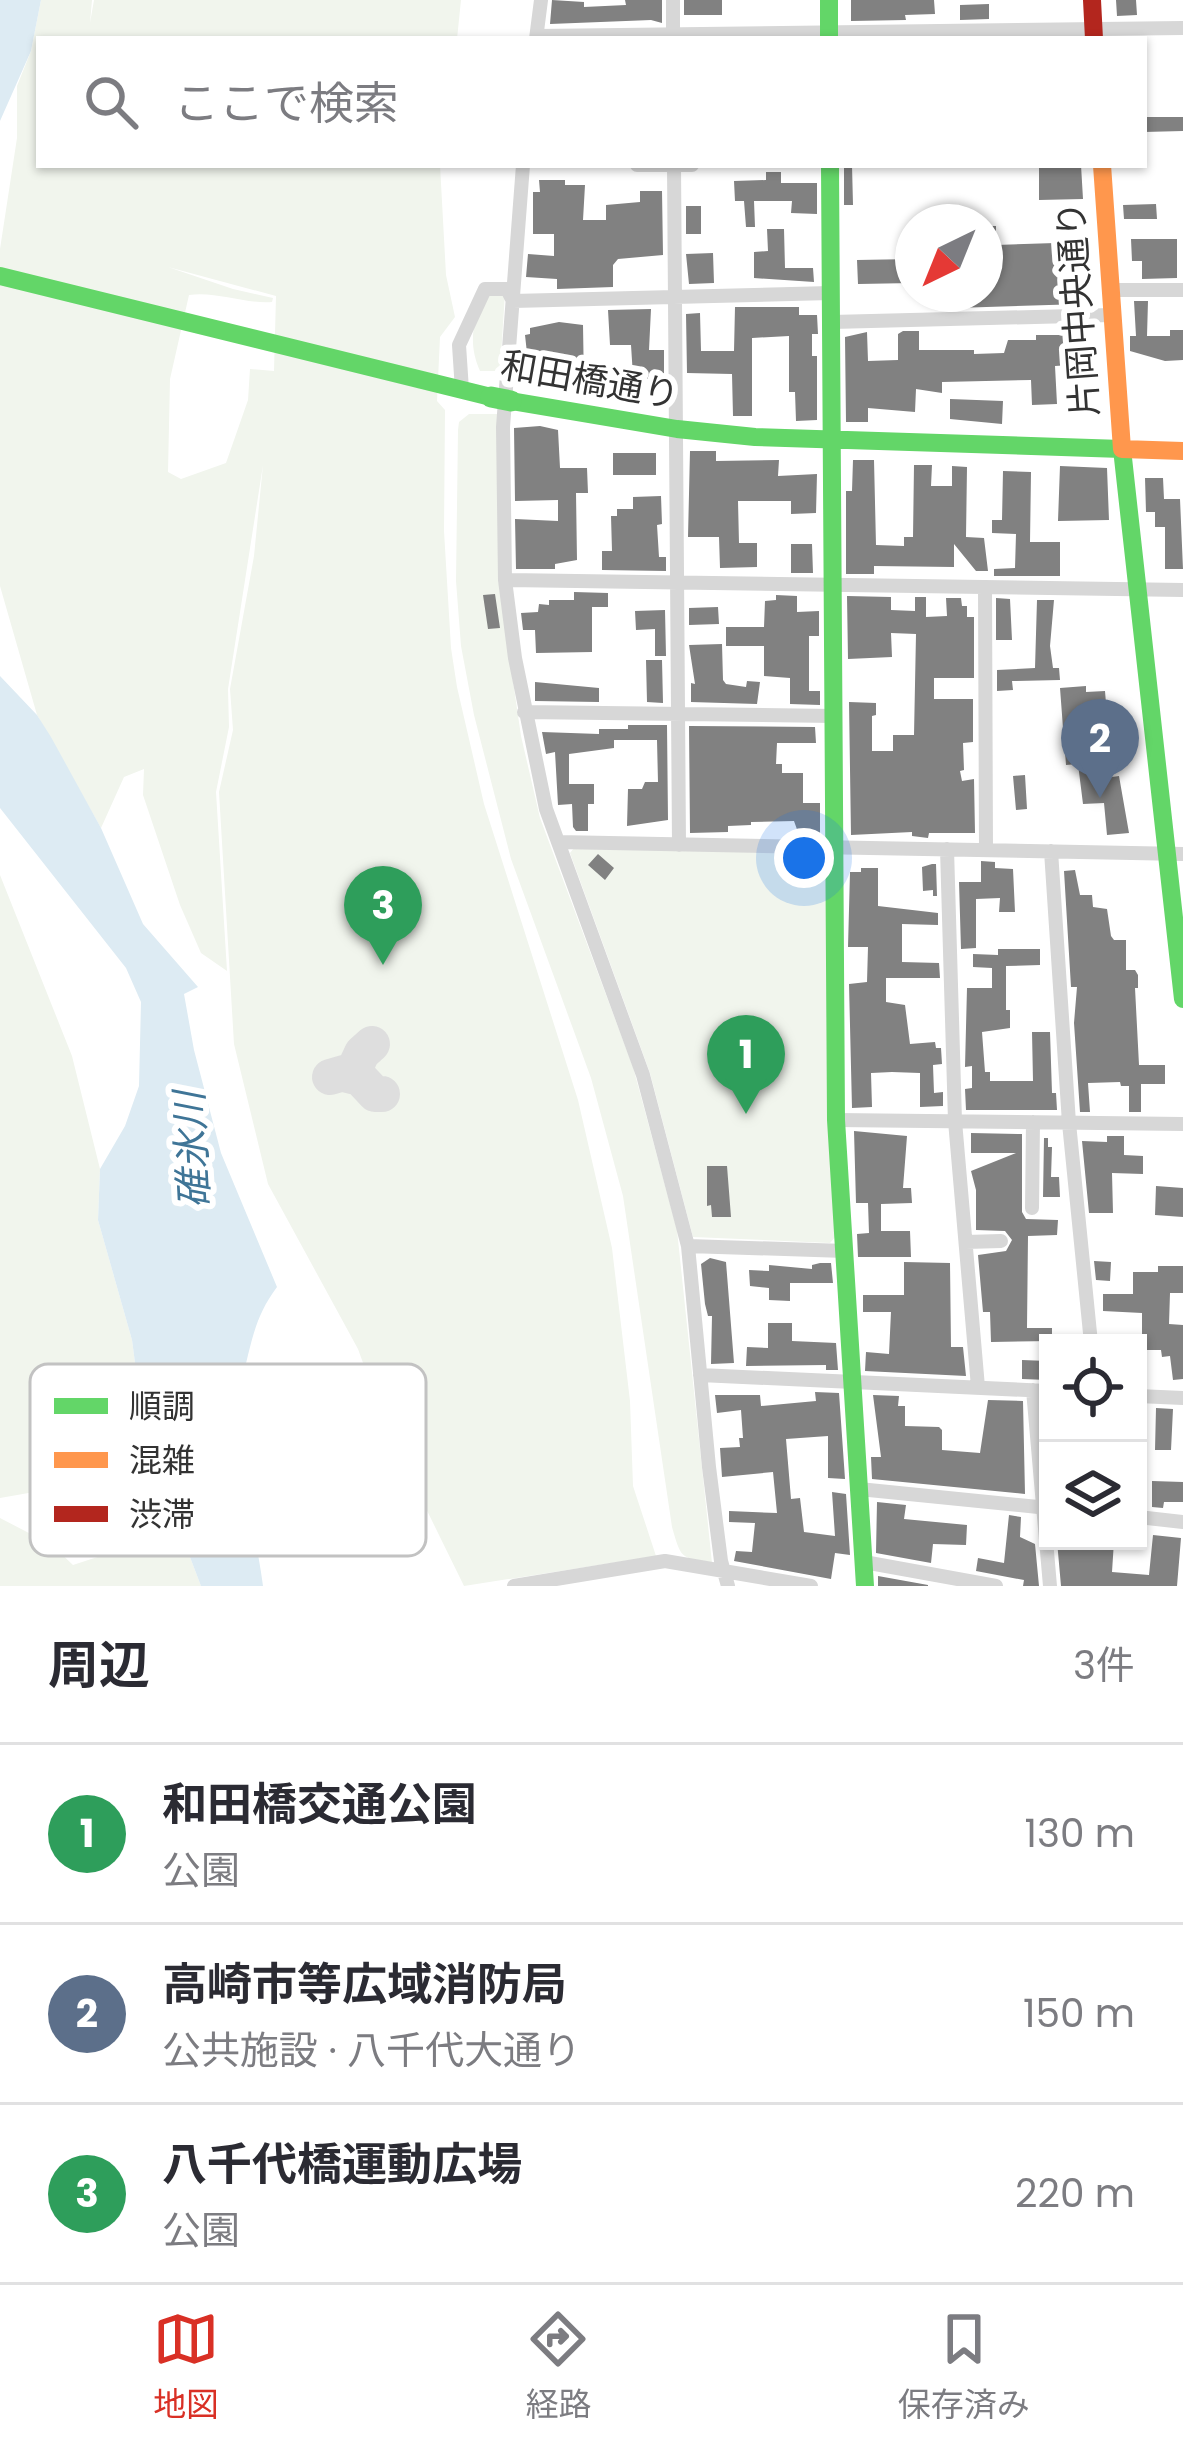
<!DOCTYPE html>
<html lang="ja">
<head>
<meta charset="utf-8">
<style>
	:root { --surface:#fff; --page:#f2f2f3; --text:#2b2b33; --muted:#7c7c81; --line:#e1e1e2; --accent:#d93025 }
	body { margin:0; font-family:Poppins,"Noto Sans JP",sans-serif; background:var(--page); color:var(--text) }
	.controls { position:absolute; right:36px; bottom:36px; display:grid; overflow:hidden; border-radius:0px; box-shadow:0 3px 9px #0004 }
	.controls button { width:108px; height:108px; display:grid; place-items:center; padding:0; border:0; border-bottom:3px solid var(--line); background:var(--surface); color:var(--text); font:60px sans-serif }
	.compass { position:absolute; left:895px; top:204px; width:108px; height:108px; border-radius:50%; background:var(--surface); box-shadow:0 3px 9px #0004; rotate:223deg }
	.you { position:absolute; left:804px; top:858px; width:42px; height:42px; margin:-30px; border:9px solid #fff; border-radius:50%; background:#1a73e8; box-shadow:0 0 0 18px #1a73e833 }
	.badge { display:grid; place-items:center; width:78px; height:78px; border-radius:50%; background:var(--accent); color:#fff; font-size:39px; font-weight:700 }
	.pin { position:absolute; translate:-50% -99px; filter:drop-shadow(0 3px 6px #0008) }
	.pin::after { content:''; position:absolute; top:63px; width:42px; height:36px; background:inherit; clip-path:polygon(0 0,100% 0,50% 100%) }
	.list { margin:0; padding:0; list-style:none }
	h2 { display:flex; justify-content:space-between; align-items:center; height:156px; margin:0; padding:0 48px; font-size:51px }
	h2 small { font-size:39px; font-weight:400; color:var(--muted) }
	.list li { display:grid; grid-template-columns:78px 1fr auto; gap:36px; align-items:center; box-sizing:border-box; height:180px; padding:0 48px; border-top:3px solid var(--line) }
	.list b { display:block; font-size:45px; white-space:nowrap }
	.list p { margin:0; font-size:39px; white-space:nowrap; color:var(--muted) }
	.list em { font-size:39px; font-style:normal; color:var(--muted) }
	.icon { flex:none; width:66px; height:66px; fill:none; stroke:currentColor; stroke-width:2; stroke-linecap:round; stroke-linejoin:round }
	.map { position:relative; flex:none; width:1183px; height:1586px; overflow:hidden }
	.search { position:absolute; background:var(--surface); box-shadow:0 3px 9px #0004; left:36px; right:36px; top:36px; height:132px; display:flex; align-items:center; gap:30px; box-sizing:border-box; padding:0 42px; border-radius:0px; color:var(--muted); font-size:45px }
	.sheet { height:696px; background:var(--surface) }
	nav { display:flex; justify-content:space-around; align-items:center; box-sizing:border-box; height:168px; border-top:3px solid var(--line); background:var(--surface); font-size:33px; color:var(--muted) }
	nav a { display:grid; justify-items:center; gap:6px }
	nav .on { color:var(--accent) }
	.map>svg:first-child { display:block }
	.green { fill:#f1f5ed; fill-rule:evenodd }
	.water { fill:#ddebf3 }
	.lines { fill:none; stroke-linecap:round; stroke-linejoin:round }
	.taxiway { stroke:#dedede; stroke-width:36 }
	.building { fill:#818181 }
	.street { stroke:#d7d7d7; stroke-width:14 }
	.fast { stroke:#63d668; stroke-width:18 }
	.slow { stroke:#ff974d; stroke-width:18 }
	.jam { stroke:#b3261e; stroke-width:18 }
	.fast-bridge { stroke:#63d668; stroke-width:21 }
	.labels { text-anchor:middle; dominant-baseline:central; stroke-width:12; stroke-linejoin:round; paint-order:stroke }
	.street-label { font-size:36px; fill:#333; stroke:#fff }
	.water-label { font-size:39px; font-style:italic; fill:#3f7597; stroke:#fff }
	.key { fill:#fff; stroke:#c2c2c2; stroke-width:3 }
	.key-label { font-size:33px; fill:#333 }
</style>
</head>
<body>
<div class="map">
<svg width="1183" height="1586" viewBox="0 0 1183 1586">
	<rect width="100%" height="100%" fill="#fff"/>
	<path class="green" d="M41 0H92L90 23 94 0H461L457 39H39V165H440L446 275 455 317 440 337 437 401 445 410 444 531 451 648 457 687 484 804 578 1100 612 1248 630 1401 633 1486 656 1556 464 1586 387 1429 358 1349 268 1184 234 1044 219 792 233 730 230 689 254 556 263 465 228 689 229 727 216 792 227 971 201 953 180 905 143 795 144 769 124 777 101 828 37 715 0 586V249L17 138V86L31 51ZM168 267 276 296 274 371 250 369 248 400 226 463 181 479 168 472 170 379 189 295C216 291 244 304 272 302L273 298 233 289Z
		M484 292 505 293 500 371H480C467 341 474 322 484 292Z
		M469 414H498V578L521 736 540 818 633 1067 677 1230 712 1563C680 1558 681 1558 672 1527L623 1196 591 1078 511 859 474 715 461 646 456 581 458 430 459 422Z
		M574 848 823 854 828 859 836 1236 830 1243 693 1237 650 1073 570 853Z
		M0 875 72 1056 100 1169 98 1220 132 1340 145 1439 201 1586H0V1518L52 1545 73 1565 137 1544 120 1492 57 1488 0 1498Z"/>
	<path class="water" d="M0 0H41L31 51 0 121Z
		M0 676 37 715 51 737 101 828 143 924 198 987 184 994 194 1050 221 1153 277 1287C260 1310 255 1327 248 1355 224 1449 251 1496 263 1586H201L145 1439 132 1340 98 1220 100 1169 125 1126 139 1086 141 1002 126 968 0 808Z"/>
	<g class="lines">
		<path class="taxiway" d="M348 1075 360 1078 375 1094H382
			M330 1077 354 1070 362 1053 372 1044"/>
	</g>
	<path class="building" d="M552 0 584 2V7L626 5 625 0H662V23L651 20 550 24Z
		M684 0H722V15H684Z
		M851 0H934L935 14 905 15 906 20 851 21Z
		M1116 0H1136L1137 15 1117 16Z
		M989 4V19L960 20V5Z
		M1144 117H1183V131L1144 132Z
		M844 165H852L853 205H844Z
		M1039 165H1081L1083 199 1039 200Z
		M766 172H781V183H817V214L791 213 792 201H754L755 227H746L744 201H735L734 181 766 180Z
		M539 180H565V185H585L583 220H606V205L640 202V191H662L663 255 618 259 613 265V287L557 289V279L526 277 528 254 554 256V234H533V192H540Z
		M1156 204 1157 219H1124L1123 205Z
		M686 206H701V234H686Z
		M985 226H996V245L1087 242V252H1082V304L955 308V294H985Z
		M767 229H784L785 268H813L814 282 754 278V252L768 251Z
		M1131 239H1177V278L1142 279V261H1132Z
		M713 253 714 283 689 284 686 254Z
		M913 259V283L858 284 857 260Z
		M1134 301H1148L1147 336H1170V330H1183V360L1165 361 1130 351V336H1136Z
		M735 307H799V315H817L818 334H812V356H817V420L796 421 795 392H789V336L752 338V416H733L732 374 687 373 686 314 700 313 701 351H734Z
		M651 309 649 350H664V374L661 379H644V376H633L631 345H610L608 310Z
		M559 322 583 325 584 386 556 387V375H523V371H519L520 353H527L525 335 530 334V328Z
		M903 331H919V350H974V354L1004 353 1008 340H1036V335H1083L1086 364 1055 366 1057 404 1032 405 1031 380 942 382V393L916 389 915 412 868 408V422H846L845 337 867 332 868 361 898 360V334Z
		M950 399 1003 401 1002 424 950 419Z
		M540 426 558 430 560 468H587L588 493H576L577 560 555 564V569H516L515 519 558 521V500L515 501 514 428Z
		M690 451H716V461L779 460 778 476 817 474 816 513 791 514V501H738L739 543H757V567L720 568 719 537H688Z
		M613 453H656V475H613Z
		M853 460H874L876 545 904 546V537H913L914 465H932L931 486H952V466L967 467 966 537 984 538 988 571H976L954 544V567L874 566V574H846V491H852Z
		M1060 466 1107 468 1109 520 1058 521Z
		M1003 471 1031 472 1030 542H1060V576H994V569L1015 568 1016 534 992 533V520H1002Z
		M1145 478H1163L1164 499H1180L1183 569H1165V527H1155V512H1146Z
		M661 496 662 524 657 525 659 557H666V571L602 570V551H612L611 516H617V509H633V497Z
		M791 544H812L813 573H791Z
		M574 592 608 593V607H592V652L536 653 535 630H523L521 613 538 612 539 604 549 605V600H574Z
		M495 594 500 628 488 629 483 595Z
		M776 595 797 596V612L819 611V636H809V691H820V705L790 704V678L764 676V646H726V627H764L765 601 776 600Z
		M847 596 891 597V610L915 611V597H926V617L947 616 946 598H961L962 606H967V617H974V678H934V699H973V742L963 743 964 770 960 771 962 781 974 779 975 833H929L928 838 912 836V832L851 835 849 702 876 703V715L872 716V751H893V735H914L916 634 891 633 892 657 848 659Z
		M996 598 1010 599 1012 640H996Z
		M1037 600H1054L1050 646 1053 668H1059L1060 680 1012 681 1013 690 997 691V670L1035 668Z
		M718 607 719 624 689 625V608Z
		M665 610 666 656H655V629L636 630 635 611Z
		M722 644 723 680 726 684 746 687 747 681 760 682 757 704 691 702V683L695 684 689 645Z
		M646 660H662L663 703 647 702Z
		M535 682 599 688V702L535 701Z
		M1086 686V692L1105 691 1112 777 1119 776 1129 833 1107 835 1104 803 1083 804 1078 764 1066 765 1064 738 1077 735 1075 727 1063 728 1060 688Z
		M628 725H667L668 820 627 826 628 789H642L645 782H658L657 740H614V748L569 754V784H594V804H588V831H576L573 827 572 804 558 805 555 752 546 754 542 732 599 734V729H628Z
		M689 726 815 727 816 743H777L776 764H782V773H803V803H820V836L799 835 794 821 751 822V825L728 826V832L690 833Z
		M1025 775 1027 809 1016 810 1013 776Z
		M598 854 614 868 605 880 588 865Z
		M981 861 995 862V868L1013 869 1015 912H999L1000 898 976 899V948L961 949 959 882H981Z
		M932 864H936L937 896H933V890L923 891 922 867Z
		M861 868H878V906L938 913V925L902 924V962L939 963 940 978H886V1002L905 1005 910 1044 935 1042 936 1048H941L942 1064 933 1065 934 1093 943 1092V1106L920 1107V1073L892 1072 871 1073 872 1107 852 1108 849 984 867 982 868 947H848L850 872H861Z
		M1075 870 1080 895H1092L1093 907 1107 909 1111 936 1114 940H1126V970H1135L1138 975V988H1135L1139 1065H1165V1084H1141V1112H1129V1086H1121L1120 1082 1088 1083 1090 1112H1080L1074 1023 1077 987H1071L1064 871Z
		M998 949H1040V965L1006 966V1010H1010V1028L982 1032 985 1072H990V1081H1033L1032 1032H1050L1052 1093H1056L1057 1110H966L965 1089 972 1088V1066L965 1067 967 988H992V968L973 967V954L998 955Z
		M854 1131 907 1136 903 1188H911L912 1203 881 1204V1231H910L911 1257H858L857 1234 869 1233 868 1203H856Z
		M971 1133 1022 1134V1212L1026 1219 1058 1220 1057 1235 1028 1236 1027 1328H1052V1341L991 1342 990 1312H983L978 1255 1006 1251 1012 1240 1005 1231 976 1230V1190L971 1171 1016 1153H971Z
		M1107 1136H1124V1155L1143 1156V1174L1112 1173 1113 1213H1089L1082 1141 1107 1142Z
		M1044 1138H1048V1147H1052L1051 1177H1059L1060 1197H1043Z
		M707 1166H727L731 1217H712L711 1205 707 1206Z
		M1156 1186 1183 1188V1217L1155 1215Z
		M710 1258 726 1262 734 1363 711 1364 712 1316H708L705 1304 701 1264Z
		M1094 1261 1111 1262 1110 1281 1096 1280Z
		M904 1262 950 1263 951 1347H963L966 1376 865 1371 866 1352 889 1354 891 1312H863V1295H904Z
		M820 1263H831L833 1283H790V1301L769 1300V1288L750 1286 749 1270 769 1271V1265L812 1269V1265Z
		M1158 1266H1183V1293H1170L1169 1324 1183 1325V1379L1173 1380 1170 1356 1162 1357 1161 1350H1142V1313L1103 1311V1294H1133V1272H1158Z
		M768 1323H792V1341L836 1343 838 1370H826V1365L746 1366 747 1347 768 1348Z
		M1022 1360 1048 1361V1380L1022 1379Z
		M815 1392 839 1393 845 1479 828 1478V1436L786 1439 791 1499 800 1498 804 1532 835 1536 832 1492 846 1494 850 1555 835 1553 831 1579 734 1561 736 1551 752 1552 755 1523 729 1522V1511L777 1513 773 1472 722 1477 720 1448 740 1447 739 1438H743L741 1410 717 1413 715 1395H760L761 1406 816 1401Z
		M873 1395 899 1396 898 1406H905V1426L939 1427 942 1430V1450L980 1453 988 1400 1023 1401 1025 1494 872 1479 871 1457H881Z
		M1156 1408 1173 1409 1171 1450H1155Z
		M1152 1481 1183 1482V1502H1164L1163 1508 1152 1507Z
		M877 1502 906 1505 904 1519 967 1525 966 1545 933 1544 931 1563 876 1553Z
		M1009 1515 1021 1517 1020 1537 1035 1544 1039 1586H1023L1024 1580 976 1571 978 1558 1004 1563Z
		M1153 1535 1181 1538 1177 1586H1061L1057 1541H1114L1112 1572 1149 1575Z
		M878 1576 928 1585V1586H878Z"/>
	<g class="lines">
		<path class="street" d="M673 0V39
			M537 36 1183 28
			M536 39 541 0
			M523 165 503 427 505 580 515 658 546 809 643 1075 688 1246 709 1467 721 1561 728 1586
			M637 165H692
			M674 165 679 845
			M1110 290H1183
			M832 322 1111 315
			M462 390 459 345 485 289H507L513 301 831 293
			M505 580 1183 590
			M985 587 986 850
			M524 712 834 716
			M558 842 1183 854
			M947 849 955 1121 978 1387
			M1051 851 1069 1123 1091 1343
			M836 1120 1183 1124
			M1032 1208 1033 1122
			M966 1242 1001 1241
			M688 1246 845 1251
			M700 1375 1048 1391
			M1033 1390 1050 1586
			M1138 1396 1183 1398
			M859 1489 1048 1508
			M1138 1517 1183 1522
			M864 1562 996 1586
			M514 1586 665 1561 811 1586"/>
		<path class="fast" d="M829 0V39
			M830 165 836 1120 865 1586
			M0 276 491 397
			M511 401 677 429 755 437 1122 449 1183 999"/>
		<path class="slow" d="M1102 165 1122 449 1183 451"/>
		<path class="jam" d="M1092 0 1094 39"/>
		<path class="fast-bridge" d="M491 397 511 401"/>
	</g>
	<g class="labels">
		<g class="street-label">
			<text transform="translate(1078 309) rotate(-94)">片岡中央通り</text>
			<text transform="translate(590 380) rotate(10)">和田橋通り</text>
		</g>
		<g class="water-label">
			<text transform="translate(192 1150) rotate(-93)">碓氷川</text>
		</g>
	</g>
	<rect x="30" y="1364" width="396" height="192" rx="18" class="key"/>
	<rect x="54" y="1398" width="54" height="16" fill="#63d668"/>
	<rect x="54" y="1452" width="54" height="16" fill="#ff974d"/>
	<rect x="54" y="1506" width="54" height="16" fill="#b3261e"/>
	<g class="key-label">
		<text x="129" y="1418">順調</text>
		<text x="129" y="1472">混雑</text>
		<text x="129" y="1526">渋滞</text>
	</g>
</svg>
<div class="controls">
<button><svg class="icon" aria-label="locate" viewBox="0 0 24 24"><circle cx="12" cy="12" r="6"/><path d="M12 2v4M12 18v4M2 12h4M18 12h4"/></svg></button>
<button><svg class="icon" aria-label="layers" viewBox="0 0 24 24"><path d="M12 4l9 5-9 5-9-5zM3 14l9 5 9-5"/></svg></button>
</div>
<svg class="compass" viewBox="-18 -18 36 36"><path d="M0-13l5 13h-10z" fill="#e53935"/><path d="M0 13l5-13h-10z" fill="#7c7c81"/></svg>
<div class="you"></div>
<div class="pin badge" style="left:746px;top:1114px;background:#2e9e5b">1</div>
<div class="pin badge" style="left:1100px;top:798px;background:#5c6f8a">2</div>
<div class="pin badge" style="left:383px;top:965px;background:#2e9e5b">3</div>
<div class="search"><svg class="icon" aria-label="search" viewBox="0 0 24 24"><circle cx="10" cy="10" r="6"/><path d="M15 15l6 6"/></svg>ここで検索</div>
</div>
<section class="sheet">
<h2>周辺<small>3件</small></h2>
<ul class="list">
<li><span class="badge" style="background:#2e9e5b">1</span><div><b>和田橋交通公園</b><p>公園</p></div><em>130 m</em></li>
<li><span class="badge" style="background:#5c6f8a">2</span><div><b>高崎市等広域消防局</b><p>公共施設 · 八千代大通り</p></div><em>150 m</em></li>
<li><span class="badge" style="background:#2e9e5b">3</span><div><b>八千代橋運動広場</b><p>公園</p></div><em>220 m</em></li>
</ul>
</section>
<nav>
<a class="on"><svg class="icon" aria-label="map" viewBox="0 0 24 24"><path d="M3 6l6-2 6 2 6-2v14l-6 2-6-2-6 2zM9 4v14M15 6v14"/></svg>地図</a>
<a><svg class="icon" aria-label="directions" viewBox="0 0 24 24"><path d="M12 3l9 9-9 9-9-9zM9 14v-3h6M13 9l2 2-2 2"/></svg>経路</a>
<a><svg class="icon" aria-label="saved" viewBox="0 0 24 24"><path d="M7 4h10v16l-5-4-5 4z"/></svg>保存済み</a>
</nav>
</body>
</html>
